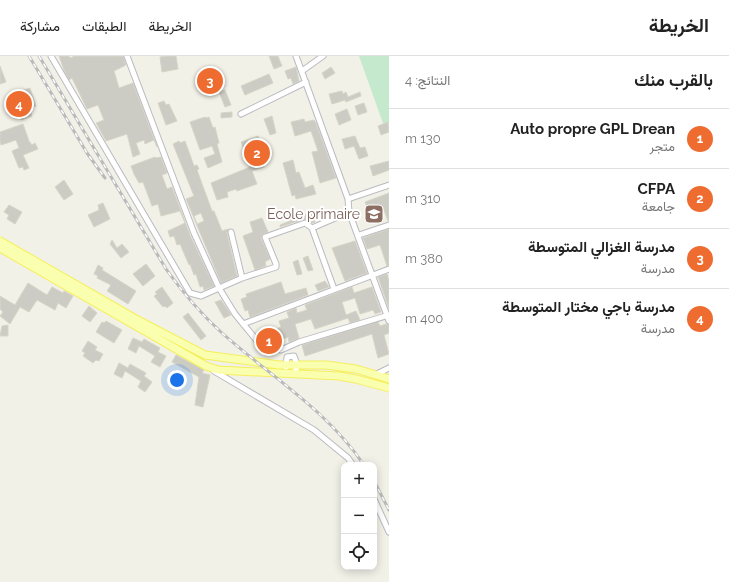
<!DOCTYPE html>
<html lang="ar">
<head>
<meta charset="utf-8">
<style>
	:root { --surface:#fff; --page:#f6f6f6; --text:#222; --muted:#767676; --line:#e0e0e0; --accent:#ef6c30 }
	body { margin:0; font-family:Raleway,Vazirmatn,sans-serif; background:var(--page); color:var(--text); direction:rtl }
	.controls { position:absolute; right:12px; bottom:12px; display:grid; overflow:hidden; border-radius:8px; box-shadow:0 2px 10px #0003 }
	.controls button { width:36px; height:36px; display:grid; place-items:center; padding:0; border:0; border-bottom:1px solid var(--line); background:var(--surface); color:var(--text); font:20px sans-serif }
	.you { position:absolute; left:177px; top:324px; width:14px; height:14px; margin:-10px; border:3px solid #fff; border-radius:50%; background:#1a73e8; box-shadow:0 0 0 6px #1a73e833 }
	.badge { display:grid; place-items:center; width:26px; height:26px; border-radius:50%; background:var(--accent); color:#fff; font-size:13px; font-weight:700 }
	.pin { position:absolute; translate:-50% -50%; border:2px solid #fff; box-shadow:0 1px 4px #0006 }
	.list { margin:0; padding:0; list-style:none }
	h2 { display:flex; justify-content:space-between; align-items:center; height:52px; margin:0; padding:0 16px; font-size:17px }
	h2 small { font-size:13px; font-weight:400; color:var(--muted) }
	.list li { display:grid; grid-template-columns:26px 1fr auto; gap:12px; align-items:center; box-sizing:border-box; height:60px; padding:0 16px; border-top:1px solid var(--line) }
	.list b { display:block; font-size:15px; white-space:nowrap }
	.list p { margin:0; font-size:13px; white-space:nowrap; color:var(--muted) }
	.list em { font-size:13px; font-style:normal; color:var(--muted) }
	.icon { flex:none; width:22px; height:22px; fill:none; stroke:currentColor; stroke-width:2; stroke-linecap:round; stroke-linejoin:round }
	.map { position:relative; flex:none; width:389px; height:526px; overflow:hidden; direction:ltr }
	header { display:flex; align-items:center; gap:24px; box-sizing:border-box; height:56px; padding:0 20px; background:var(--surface); border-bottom:1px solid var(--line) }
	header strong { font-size:19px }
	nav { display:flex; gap:22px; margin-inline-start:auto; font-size:14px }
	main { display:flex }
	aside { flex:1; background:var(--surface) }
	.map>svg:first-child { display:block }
	.green { fill:#c4e9cd }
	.building { fill:#ccccc4; stroke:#d6d5c6; fill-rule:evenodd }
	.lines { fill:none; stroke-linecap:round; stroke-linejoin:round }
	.minor-casing { stroke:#babbc1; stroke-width:7 }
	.major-casing { stroke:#f6ef5c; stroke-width:9 }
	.minor { stroke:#fff; stroke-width:5 }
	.major { stroke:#f9ffaf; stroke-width:7 }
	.rail-casing { stroke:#bababb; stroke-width:3 }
	.rail { stroke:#fff; stroke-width:1.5; stroke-dasharray:4.5; stroke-linecap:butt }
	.labels { text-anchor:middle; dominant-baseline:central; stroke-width:4; stroke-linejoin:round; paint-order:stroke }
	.education-label { font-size:14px; fill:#785e54; stroke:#fff; text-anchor:end }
</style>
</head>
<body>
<header>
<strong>الخريطة</strong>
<nav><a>الخريطة</a><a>الطبقات</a><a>مشاركة</a></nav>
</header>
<main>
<aside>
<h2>بالقرب منك<small>النتائج: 4</small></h2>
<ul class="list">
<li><span class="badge">1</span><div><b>Auto propre GPL Drean</b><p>متجر</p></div><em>130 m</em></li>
<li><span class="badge">2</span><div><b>CFPA</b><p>جامعة</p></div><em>310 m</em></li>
<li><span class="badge">3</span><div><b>مدرسة الغزالي المتوسطة</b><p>مدرسة</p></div><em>380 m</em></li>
<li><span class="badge">4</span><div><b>مدرسة باجي مختار المتوسطة</b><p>مدرسة</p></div><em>400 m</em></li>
</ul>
</aside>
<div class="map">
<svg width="389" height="526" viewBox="0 0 389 526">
	<rect width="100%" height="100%" fill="#f1f1e8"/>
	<path class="green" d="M359 0H389V68L384 70Z"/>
	<path class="building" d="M59 0H69L70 2 75 0H123L126 9 114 15 119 32 133 27 157 91 154 84 145 88 144 84 136 87 140 98 133 101 127 78 106 85 96 67 104 64 98 49 87 53 72 22 69 24 64 14Z
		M167 0H176L178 13 162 16 160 1Z
		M269 0H278L282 10 274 13Z
		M0 10 6 26 0 28Z
		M296 11 299 25 293 28 291 22 288 23 285 15Z
		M331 11 335 17 325 23 322 17Z
		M269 18 273 27 245 39 241 30Z
		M30 32 36 50 29 53 32 60 21 64 18 54 23 52 17 36Z
		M225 34 231 49 225 51 219 36Z
		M342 35 343 38 346 36 348 41 360 36 361 40 346 46 345 44 332 48 329 38Z
		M164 45 166 49 169 48 177 65 166 69 158 47Z
		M364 47 367 56 358 59 355 50Z
		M347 53 351 64 339 69 335 58Z
		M232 56V61L221 62V57Z
		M272 60 276 77 270 79 264 63Z
		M205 61 206 62 209 61 213 72 215 71 219 87 217 88 222 106 208 112 204 102 215 98 212 90 200 94 190 66Z
		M304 63 305 66 314 64 316 67 336 122 320 127 312 96 318 95 311 75 295 80 291 66Z
		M388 66 389 76 381 79 378 70Z
		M23 68 29 85 32 89 35 87 38 93 23 99 29 112 24 114 23 111 19 112 12 95 19 92 16 84 1 89 0 85V76Z
		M258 80 265 100 261 102 264 111 252 115 257 128 237 135 236 133 227 136 228 141 217 144 211 127 250 111 241 86Z
		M355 80 360 92 365 91 368 100 359 103 354 90 345 93 342 83Z
		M179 85 180 87 185 85 194 110 197 109 199 113 197 114 212 155H214L222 175 228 173 227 177 237 220 221 227 186 143 194 140 173 88ZM201 157 204 165 197 168 194 160Z
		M155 101 156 102 161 101 167 117 162 119 167 133 172 131 190 179 214 230 204 234 203 230 200 231 196 218 194 219 190 208 189 209 180 188 177 189 174 180 170 181 168 175 185 167 180 155 161 160 158 148 152 150 143 126 139 127 134 118 131 110Z
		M293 104 296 117 299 116 305 132 313 129 316 138 296 143 295 139 292 140 283 107Z
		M389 105V114L373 120 370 110Z
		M64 124 73 138 64 144 55 131Z
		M389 137V165H388L383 151 369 156 365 146Z
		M103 147 110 163 94 171 88 159 99 154 98 149Z
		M9 149 22 156 15 168 7 163 9 159 4 156Z
		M319 154 321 159 314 162 315 166 312 167 304 163 280 171V169L290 165V163Z
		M262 162 268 176 262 178 261 182 270 203 265 206 266 210 255 214 243 180 253 176 250 166Z
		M389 173V209L387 210 380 189 367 193 363 182Z
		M112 184 117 192 122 188 129 196 121 202 110 188Z
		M355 185 367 217 345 225 332 192Z
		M308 200 313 214 308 215 303 202Z
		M298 204 302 218 297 219 293 206Z
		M146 208 155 220 143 230 133 218Z
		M98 209 103 212 102 214 136 235 128 248 107 235 111 229 97 222 98 220 94 218Z
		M387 218 389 225V253L378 221Z
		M325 225 329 231 318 235 315 229Z
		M281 226 285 238 306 232 308 239 250 261 248 254 245 255 241 243 247 241 246 238Z
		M28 227 47 239 52 231 63 237 64 235 73 240 66 252 58 247 55 254 37 244 29 256 20 251 10 268 0 260 3 256 0 253V240L15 249Z
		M162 231 173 247 167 252 165 250 163 251 154 240 157 238 155 236Z
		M352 231 354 237 372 231 381 256 375 258 373 254 360 258 355 242 342 246 346 259 356 255 360 264 350 267 348 262 315 273 311 263 295 268 299 282 289 286 288 281 280 284 276 273 281 271 279 265 289 262 287 256 296 252 297 257 307 254 305 249Z
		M221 244 231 259 224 262 215 246Z
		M89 250 97 257 90 266 82 260Z
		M188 257 206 280 201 284 183 261Z
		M106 265 122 274 114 287 96 276 102 266 104 267Z
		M378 266 380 270 386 268 389 269V277L384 279 389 298 378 302 372 278 305 300 302 289Z
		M8 269V280H0L2 270Z
		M133 282 142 286 144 283 160 292 158 296 166 300 160 311 151 306 155 300 139 290 136 297 128 293Z
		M88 285 97 291 95 294 103 298 99 305 96 304 93 307 83 300 85 297 82 295Z
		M176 299 204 314 202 317 210 319 203 351 195 349 199 321 172 306Z
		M119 307 128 312 130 308 146 317 144 320 152 326 145 336 138 331 141 325 125 315 122 322 114 318Z"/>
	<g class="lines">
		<g class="minor-casing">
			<path id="minor" d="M51 0 190 237 201 240 242 222 276 211V208L265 181 305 167 312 172
				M127 0 194 177 219 232 235 258 263 292 281 294 299 286 389 259
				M296 0 348 143 349 156 389 265
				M302 15 323 0
				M241 58 306 26
				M348 143 389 129
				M231 176 242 222
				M359 179 389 169
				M334 233 312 172 349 156
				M243 268 389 213
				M286 311 287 301 294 300 297 309 295 318
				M214 315 314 374 348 402 353 409
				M375 319 389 312
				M374 443 389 476"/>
		</g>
		<g class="major-casing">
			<path id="major" d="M0 185 134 262 205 299 279 309H326L356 313 389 323
				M0 192 206 310 218 314 339 320 356 323 389 332"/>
		</g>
		<use href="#minor" class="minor"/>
		<use href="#major" class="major"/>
		<g class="rail-casing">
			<path id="rail" d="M29 0 87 97 105 122
				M39 0 166 213C183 237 201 258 222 277 270 320 327 354 364 409
				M374 425 389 454"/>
		</g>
		<use href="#rail" class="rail"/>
	</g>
	<defs>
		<g id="school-square" transform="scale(1)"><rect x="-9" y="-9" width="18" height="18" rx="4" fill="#8d6e63" stroke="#fff"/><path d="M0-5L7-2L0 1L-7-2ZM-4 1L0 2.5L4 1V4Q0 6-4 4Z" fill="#fff"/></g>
	</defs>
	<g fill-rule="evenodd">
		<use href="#school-square" x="374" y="158"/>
	</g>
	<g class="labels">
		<g class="education-label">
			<text x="360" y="158">Ecole primaire</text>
		</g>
	</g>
</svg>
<div class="controls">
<button>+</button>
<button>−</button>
<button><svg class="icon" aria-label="locate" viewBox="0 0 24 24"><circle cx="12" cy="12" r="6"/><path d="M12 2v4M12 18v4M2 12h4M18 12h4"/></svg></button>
</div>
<div class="you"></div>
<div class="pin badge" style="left:269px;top:285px">1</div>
<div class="pin badge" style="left:257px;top:97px">2</div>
<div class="pin badge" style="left:210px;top:25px">3</div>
<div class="pin badge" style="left:19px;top:48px">4</div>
</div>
</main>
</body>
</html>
